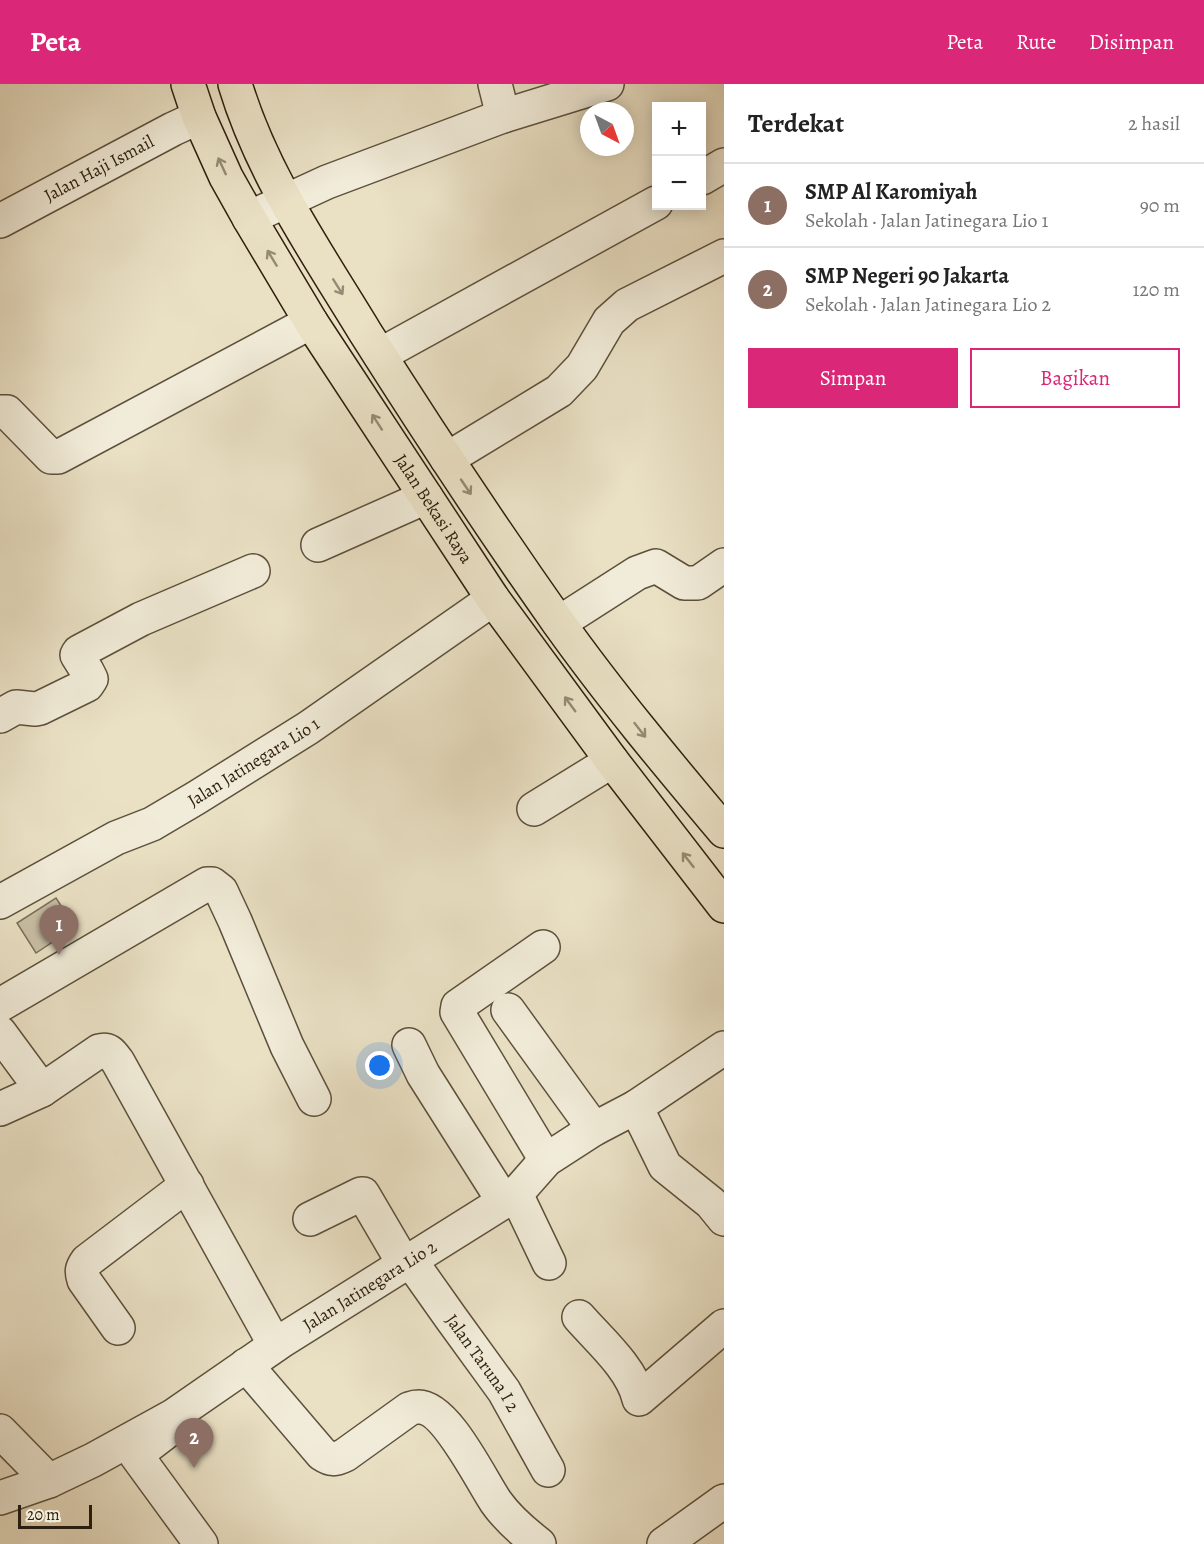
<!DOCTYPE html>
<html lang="id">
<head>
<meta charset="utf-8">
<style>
	:root { --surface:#fff; --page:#f2f2f2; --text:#222; --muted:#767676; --line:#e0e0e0; --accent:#db2777 }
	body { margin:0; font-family:Alegreya,serif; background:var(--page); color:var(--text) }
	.controls { position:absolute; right:18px; top:18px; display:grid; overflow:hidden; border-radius:0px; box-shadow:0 3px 15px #0003 }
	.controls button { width:54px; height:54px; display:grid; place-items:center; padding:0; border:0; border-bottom:2px solid var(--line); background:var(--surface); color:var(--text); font:30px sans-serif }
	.compass { position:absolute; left:580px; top:18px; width:54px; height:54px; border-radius:50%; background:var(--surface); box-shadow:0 3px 15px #0003; rotate:139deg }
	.scale { position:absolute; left:18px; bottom:15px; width:74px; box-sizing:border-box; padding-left:6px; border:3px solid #2e200e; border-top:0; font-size:16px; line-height:21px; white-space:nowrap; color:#2e200e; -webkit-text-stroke:4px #f1ecd9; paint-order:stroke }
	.you { position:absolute; left:380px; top:982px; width:21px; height:21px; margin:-15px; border:4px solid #fff; border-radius:50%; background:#1a73e8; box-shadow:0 0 0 9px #1a73e833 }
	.badge { display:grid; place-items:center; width:39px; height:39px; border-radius:50%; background:var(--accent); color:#fff; font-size:20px; font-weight:700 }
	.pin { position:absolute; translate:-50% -50px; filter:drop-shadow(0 2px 3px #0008) }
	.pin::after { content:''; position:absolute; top:32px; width:21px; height:18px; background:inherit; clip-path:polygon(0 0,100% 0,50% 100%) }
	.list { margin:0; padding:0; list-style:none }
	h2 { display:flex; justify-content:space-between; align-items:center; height:78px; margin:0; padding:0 24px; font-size:26px }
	h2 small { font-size:20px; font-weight:400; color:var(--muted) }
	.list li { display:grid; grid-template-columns:39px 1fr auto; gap:18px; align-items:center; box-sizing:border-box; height:84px; padding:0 24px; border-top:2px solid var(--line) }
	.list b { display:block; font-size:22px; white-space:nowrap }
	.list p { margin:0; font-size:20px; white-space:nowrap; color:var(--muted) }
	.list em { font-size:20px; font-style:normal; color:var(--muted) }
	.actions { display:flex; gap:12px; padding:18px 24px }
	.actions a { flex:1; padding:14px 0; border:2px solid var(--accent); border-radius:0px; text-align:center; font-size:21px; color:var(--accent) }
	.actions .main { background:var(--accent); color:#fff }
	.map { position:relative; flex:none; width:724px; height:1460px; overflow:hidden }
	header { display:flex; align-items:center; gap:36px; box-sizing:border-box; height:84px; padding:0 30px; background:var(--accent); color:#fff }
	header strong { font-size:28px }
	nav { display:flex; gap:33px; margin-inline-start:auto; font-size:21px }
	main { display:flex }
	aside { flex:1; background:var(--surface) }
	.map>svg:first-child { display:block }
	.green { fill:#cac0a6; stroke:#7c705a; stroke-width:1.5 }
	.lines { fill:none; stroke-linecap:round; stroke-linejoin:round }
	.minor-casing { stroke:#5d503c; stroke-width:36 }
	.major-casing { stroke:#2e200e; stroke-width:36 }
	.minor { stroke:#f1ecd9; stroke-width:33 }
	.major { stroke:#eae1c5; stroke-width:33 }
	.oneway { stroke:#958a73 }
	.labels { text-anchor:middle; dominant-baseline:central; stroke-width:4.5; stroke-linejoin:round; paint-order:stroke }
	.street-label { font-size:18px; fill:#2e200e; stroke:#f1ecd9 }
</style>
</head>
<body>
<header>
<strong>Peta</strong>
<nav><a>Peta</a><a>Rute</a><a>Disimpan</a></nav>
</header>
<main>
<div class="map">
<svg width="724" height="1460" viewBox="0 0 724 1460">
	<rect width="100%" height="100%" fill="#eae1c5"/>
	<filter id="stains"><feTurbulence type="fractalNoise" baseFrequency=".00333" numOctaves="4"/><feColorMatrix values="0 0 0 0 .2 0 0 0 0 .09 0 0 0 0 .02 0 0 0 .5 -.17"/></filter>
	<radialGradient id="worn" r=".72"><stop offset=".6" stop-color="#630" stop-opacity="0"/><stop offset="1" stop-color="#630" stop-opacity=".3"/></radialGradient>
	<path class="green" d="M56 814 75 843 36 869 17 839Z"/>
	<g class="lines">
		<g class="minor-casing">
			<g id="minor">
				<path d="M495 0 503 32"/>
				<path d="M702 94 724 81"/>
				<path d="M249 134 327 98 503 32 607 0"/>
				<path id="s1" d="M0 137 173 45 199 33"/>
				<path d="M380 271 656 119"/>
				<path d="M0 328H7L51 373H58L311 238"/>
				<path d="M447 375 559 307 582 283 609 237 627 221 724 172"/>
				<path d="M318 461 426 413"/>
				<path d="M559 539 637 489 656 482 684 499H698L724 481"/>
				<path d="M0 632 16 623 35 625 40 624 87 601 91 595 87 587 77 571 79 568 141 535 253 487"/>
				<path d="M534 725 612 677"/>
				<path id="s2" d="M0 818 116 754 152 740 196 714 308 644 493 515"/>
				<path d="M543 863 458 922 457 928 546 1076"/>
				<path d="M0 921 207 800H212L221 807 235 837 287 962 314 1015"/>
				<path d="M508 926 594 1045"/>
				<path d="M0 949 42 1006 99 967C109 964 112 970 118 978L275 1261"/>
				<path d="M409 961 423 990 504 1118"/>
				<path d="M636 1023 665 1082 711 1119 724 1135"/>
				<path d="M0 1025 42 1006"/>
				<path d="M516 1110 549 1179"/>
				<path d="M310 1135 361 1110H363L404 1180"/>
				<path id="s3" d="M410 1176 451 1234 504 1307 548 1386"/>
				<path d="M579 1233C599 1256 632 1284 639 1315L724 1242"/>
				<path d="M118 1244 84 1196C81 1187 82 1184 87 1177L187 1101"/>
				<path d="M246 1281 322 1370C331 1376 335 1376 345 1371L409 1325C412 1324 414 1323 418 1323 446 1322 481 1396 496 1418 508 1435 522 1447 539 1460"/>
				<path d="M0 1347 49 1397"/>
				<path d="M166 1348 136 1371 201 1460"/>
				<path id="s4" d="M0 1414 49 1397 93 1376 173 1332 283 1256 516 1110 546 1076 594 1045 636 1023 724 964"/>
				<path d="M664 1460 724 1417"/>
			</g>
		</g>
		<g class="major-casing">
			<g id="major">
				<path id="s5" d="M188 0 199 33 226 93 249 134 311 238 493 515 612 677 724 822"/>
				<path d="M235 0C262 90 317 169 365 248 427 346 491 443 558 538 610 611 667 679 724 747"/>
			</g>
		</g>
		<use href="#minor" class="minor"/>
		<use href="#major" class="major"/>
	</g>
	<defs><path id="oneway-shaft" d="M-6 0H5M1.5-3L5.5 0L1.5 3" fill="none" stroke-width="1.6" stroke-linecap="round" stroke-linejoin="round" transform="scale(1.5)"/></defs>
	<g class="oneway">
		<use href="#oneway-shaft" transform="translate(222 82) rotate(-115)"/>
		<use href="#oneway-shaft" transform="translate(272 174) rotate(-121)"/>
		<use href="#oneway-shaft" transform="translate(338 203) rotate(58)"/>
		<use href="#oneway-shaft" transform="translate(377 338) rotate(-123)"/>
		<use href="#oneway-shaft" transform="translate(466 403) rotate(56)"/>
		<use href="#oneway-shaft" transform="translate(570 620) rotate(-126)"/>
		<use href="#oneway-shaft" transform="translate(640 646) rotate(52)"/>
		<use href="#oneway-shaft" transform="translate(688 776) rotate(-128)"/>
	</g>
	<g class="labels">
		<g class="street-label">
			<text stroke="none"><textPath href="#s1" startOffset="112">Jalan Haji Ismail</textPath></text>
			<text stroke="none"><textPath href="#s5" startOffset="492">Jalan Bekasi Raya</textPath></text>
			<text stroke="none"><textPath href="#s2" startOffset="290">Jalan Jatinegara Lio 1</textPath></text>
			<text stroke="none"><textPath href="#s4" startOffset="428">Jalan Jatinegara Lio 2</textPath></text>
			<text stroke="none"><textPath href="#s3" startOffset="126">Jalan Taruna I 2</textPath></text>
		</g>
	</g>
	<rect width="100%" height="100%" filter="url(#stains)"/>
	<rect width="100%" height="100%" fill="url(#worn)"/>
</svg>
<div class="controls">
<button>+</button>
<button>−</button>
</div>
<svg class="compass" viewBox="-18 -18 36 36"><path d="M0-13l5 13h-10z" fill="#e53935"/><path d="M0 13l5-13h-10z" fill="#767676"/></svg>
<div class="scale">20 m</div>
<div class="you"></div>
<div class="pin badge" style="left:59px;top:871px;background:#8d6e63">1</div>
<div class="pin badge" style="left:194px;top:1384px;background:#8d6e63">2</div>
</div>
<aside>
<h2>Terdekat<small>2 hasil</small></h2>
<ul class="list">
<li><span class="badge" style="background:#8d6e63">1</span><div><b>SMP Al Karomiyah</b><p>Sekolah · Jalan Jatinegara Lio 1</p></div><em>90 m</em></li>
<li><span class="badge" style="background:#8d6e63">2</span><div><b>SMP Negeri 90 Jakarta</b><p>Sekolah · Jalan Jatinegara Lio 2</p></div><em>120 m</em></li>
</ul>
<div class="actions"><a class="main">Simpan</a><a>Bagikan</a></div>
</aside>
</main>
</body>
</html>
